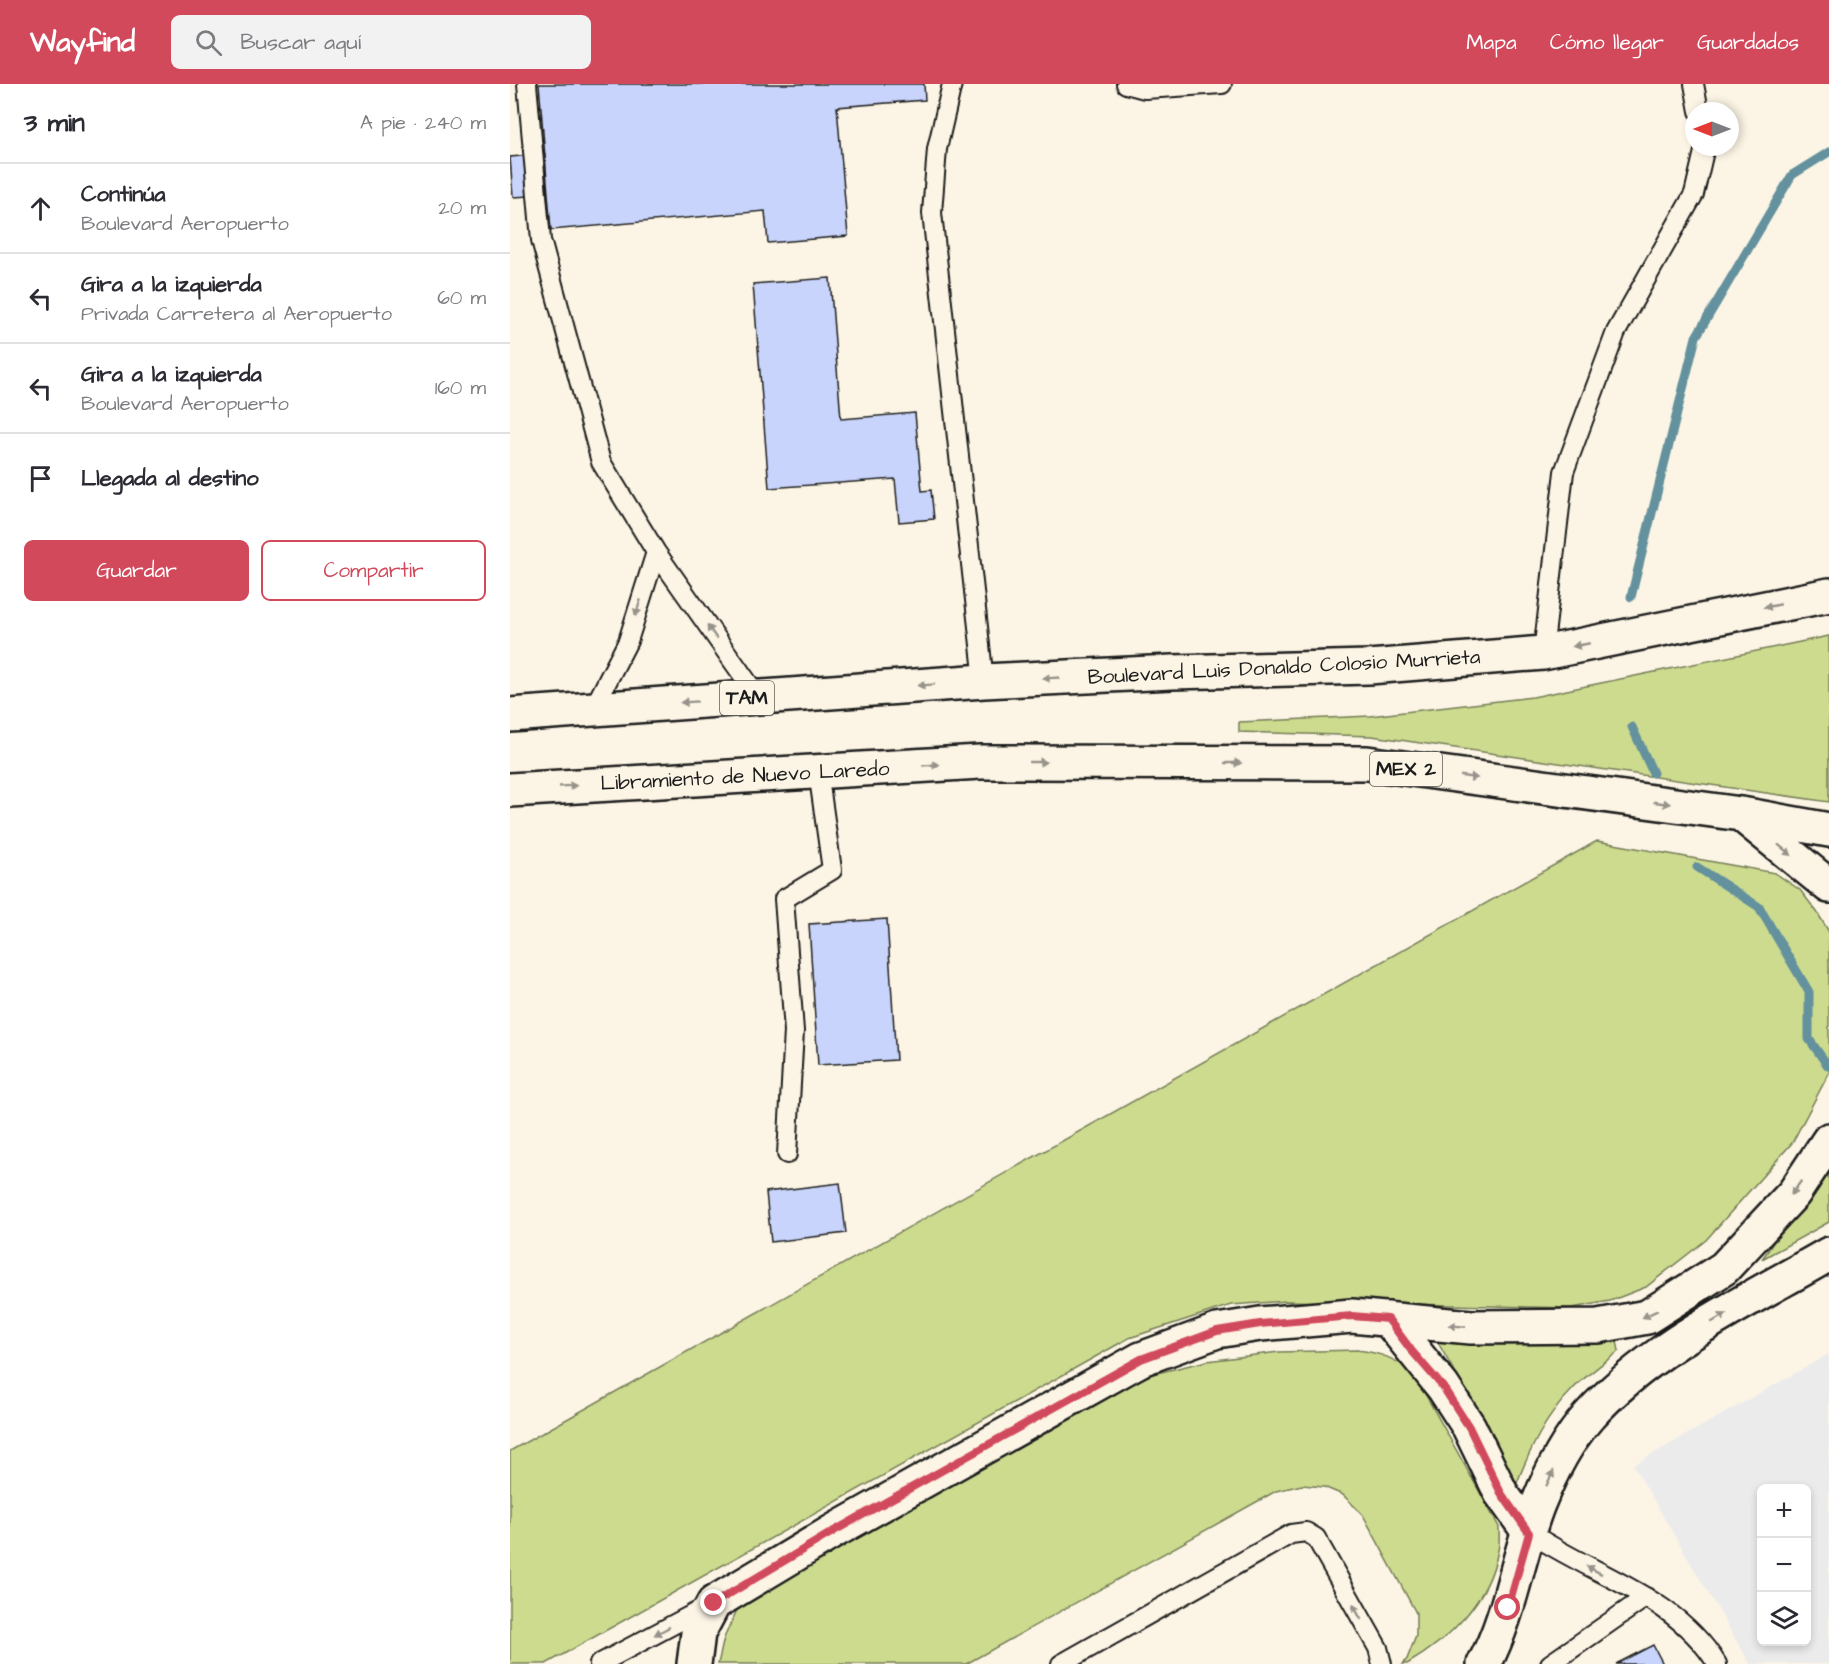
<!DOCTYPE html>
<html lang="es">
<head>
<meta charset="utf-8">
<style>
	:root { --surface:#fff; --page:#f2f2f3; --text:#2b2b33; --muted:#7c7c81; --line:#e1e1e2; --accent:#d1495b }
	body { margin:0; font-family:"Architects Daughter",sans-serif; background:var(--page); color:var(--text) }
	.controls { position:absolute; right:18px; bottom:18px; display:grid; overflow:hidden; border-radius:9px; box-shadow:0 3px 9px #0003 }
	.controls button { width:54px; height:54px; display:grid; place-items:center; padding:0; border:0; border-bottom:2px solid var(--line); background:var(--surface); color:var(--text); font:30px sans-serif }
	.compass { position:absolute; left:1175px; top:18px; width:54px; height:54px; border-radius:50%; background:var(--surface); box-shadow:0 3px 9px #0003; rotate:270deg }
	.stop { position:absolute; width:18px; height:18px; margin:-14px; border:4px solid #d1495b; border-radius:50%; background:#fff }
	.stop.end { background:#d1495b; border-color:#fff; box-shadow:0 2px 6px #0008 }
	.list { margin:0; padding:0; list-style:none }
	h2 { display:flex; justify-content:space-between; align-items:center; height:78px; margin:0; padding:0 24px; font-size:26px }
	h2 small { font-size:20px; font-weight:400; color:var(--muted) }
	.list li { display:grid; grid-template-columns:39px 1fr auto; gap:18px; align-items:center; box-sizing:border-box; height:90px; padding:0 24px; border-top:2px solid var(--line) }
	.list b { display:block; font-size:22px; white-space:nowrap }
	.list p { margin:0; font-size:20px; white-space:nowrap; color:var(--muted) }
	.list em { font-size:20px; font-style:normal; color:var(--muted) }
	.actions { display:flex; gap:12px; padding:18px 24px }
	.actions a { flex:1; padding:14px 0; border:2px solid var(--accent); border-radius:9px; text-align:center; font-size:21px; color:var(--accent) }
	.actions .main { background:var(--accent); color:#fff }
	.icon { flex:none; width:33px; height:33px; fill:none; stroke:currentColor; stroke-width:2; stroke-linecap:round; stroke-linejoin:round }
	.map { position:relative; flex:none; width:1319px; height:1580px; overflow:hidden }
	header { display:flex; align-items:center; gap:36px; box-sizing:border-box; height:84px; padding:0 30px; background:var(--accent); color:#fff }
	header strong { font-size:28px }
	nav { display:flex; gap:33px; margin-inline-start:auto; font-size:21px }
	.search { width:420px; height:54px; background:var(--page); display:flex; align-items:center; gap:15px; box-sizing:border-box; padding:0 21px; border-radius:9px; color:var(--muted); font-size:22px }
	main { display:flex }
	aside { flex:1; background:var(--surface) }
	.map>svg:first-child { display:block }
	.built { fill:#ecebec; fill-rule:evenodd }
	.green { fill:#cddb8f; stroke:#747c56; stroke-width:1.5 }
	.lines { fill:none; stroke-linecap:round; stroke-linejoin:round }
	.stream { stroke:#63919d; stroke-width:9 }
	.building { fill:#c8d4fb; stroke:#1c1c1c; stroke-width:1.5 }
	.service-casing { stroke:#1c1c1c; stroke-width:22 }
	.minor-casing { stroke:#1c1c1c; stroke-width:38 }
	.trunk-casing { stroke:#1c1c1c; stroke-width:38 }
	.service { stroke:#fcf5e5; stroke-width:18 }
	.minor { stroke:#fcf5e5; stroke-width:33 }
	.trunk { stroke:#fcf5e5; stroke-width:33 }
	.oneway { fill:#97938b }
	.route { stroke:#d1495b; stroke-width:8 }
	.labels { text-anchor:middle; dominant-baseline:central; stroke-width:4.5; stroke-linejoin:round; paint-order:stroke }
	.shield { fill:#fcf5e5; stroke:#5f5d58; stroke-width:1.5 }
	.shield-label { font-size:20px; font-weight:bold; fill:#1c1c1c }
	.street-label { font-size:21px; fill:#1c1c1c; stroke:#fcf5e5 }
</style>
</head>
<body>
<header>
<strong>Wayfind</strong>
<div class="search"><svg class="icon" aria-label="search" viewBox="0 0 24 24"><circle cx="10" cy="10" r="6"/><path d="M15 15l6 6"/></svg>Buscar aquí</div>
<nav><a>Mapa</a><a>Cómo llegar</a><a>Guardados</a></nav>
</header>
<main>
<aside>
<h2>3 min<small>A pie · 240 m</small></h2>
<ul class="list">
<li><svg class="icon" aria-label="ahead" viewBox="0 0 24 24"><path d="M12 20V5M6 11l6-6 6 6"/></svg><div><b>Continúa</b><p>Boulevard Aeropuerto</p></div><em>20 m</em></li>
<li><svg class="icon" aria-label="left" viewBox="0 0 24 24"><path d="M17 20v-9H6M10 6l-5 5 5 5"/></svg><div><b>Gira a la izquierda</b><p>Privada Carretera al Aeropuerto</p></div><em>60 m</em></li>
<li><svg class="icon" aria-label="left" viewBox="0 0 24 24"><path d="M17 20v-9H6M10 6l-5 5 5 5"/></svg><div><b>Gira a la izquierda</b><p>Boulevard Aeropuerto</p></div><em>160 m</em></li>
<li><svg class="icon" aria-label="arrive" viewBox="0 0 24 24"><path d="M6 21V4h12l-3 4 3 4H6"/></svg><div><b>Llegada al destino</b></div></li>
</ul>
<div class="actions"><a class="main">Guardar</a><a>Compartir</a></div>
</aside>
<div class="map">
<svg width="1319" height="1580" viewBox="0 0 1319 1580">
	<rect width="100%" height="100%" fill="#fcf5e5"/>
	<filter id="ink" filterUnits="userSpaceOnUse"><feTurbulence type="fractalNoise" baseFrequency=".0167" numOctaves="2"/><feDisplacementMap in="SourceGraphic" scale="12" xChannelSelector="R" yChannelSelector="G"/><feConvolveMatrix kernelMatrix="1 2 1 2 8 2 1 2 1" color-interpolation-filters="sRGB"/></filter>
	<g filter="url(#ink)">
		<path class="built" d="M1319 1270V1580H1240L1123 1381ZM1252 1404H1296V1558H1252Z"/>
		<path class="green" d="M1319 552V718L862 652 729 648V638L860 632 1023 613Z
			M1087 757 1265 789 1290 806 1307 828 1319 848V989L1282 1059 1196 1156 1136 1203 1100 1217 1062 1224 777 1217 721 1221 619 1254 36 1580H0V1367Z
			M1319 1077V1138L1252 1175Z
			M926 1255 1056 1260 1107 1257 1109 1267C1094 1279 1076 1291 1062 1306 1036 1332 1020 1365 1007 1399Z
			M847 1266C871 1269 885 1274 904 1290L989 1443C989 1450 990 1459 988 1466 979 1517 940 1555 897 1580H893L897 1575 906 1552V1529L853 1431 833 1411 814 1403 792 1401 766 1407 456 1580H208L214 1554 227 1526 251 1504 571 1322 643 1290 697 1277 769 1268Z"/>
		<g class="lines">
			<path class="stream" d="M1121 513 1186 253 1282 91 1319 68
				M1122 643 1143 689
				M1187 783 1249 823 1299 908V955L1318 982"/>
		</g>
		<path class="building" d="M29 0H414L415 16 327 23 338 152 258 159 255 127 41 146Z
			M35 70 38 111 3 113 0 73Z
			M320 194 331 335 405 329 412 407 421 406 424 435 389 438 385 395 259 404 243 200Z
			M377 835 386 976 308 981 299 840Z
			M330 1099 336 1149 261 1158 256 1108Z
			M1143 1561 1153 1580H1106Z"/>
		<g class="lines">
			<g class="service-casing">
				<path id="service" d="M17 0 31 156 91 378 146 468 248 613
					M442 0 427 65 422 129 474 597
					M616 0 635 5 712 0
					M1184 0 1189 27
					M1033 569 1054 388 1106 248 1184 110 1195 63
					M83 625 118 557 146 468
					M277 1070 284 947 274 815 322 786 308 687
					M1019 1448C1083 1492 1165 1511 1207 1580
					M89 1580 200 1521
					M551 1580 781 1450 796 1448 806 1454 868 1564 872 1580
					M1040 1580 1136 1513"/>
			</g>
			<g class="minor-casing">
				<path id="minor" d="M878 1235 933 1303 959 1343 991 1409 1019 1448
					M184 1580 188 1549 204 1519 324 1447 631 1275 707 1247 750 1240 842 1232 961 1243 1088 1242 1137 1233 1214 1184 1284 1109 1319 1056
					M974 1580C1001 1530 1007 1473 1028 1420 1040 1390 1056 1358 1078 1333 1141 1262 1238 1217 1319 1170"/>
			</g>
			<g class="trunk-casing">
				<path id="trunk" d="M0 631 474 597 662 588 859 583 1033 569 1319 511
					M0 706 470 678 857 679 1231 730 1319 746
					M1232 731 1319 802"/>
			</g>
			<use href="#service" class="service"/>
			<use href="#minor" class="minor"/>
			<use href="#trunk" class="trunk"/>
		</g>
		<defs><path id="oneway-solid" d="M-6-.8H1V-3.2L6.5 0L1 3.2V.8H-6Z" transform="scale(1.5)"/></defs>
		<g class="oneway">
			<use href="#oneway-solid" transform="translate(1262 522) rotate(169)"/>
			<use href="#oneway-solid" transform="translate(128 524) rotate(108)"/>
			<use href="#oneway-solid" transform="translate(202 548) rotate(-125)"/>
			<use href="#oneway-solid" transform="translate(1071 561) rotate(169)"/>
			<use href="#oneway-solid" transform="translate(541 594) rotate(177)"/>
			<use href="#oneway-solid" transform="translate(416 601) rotate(176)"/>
			<use href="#oneway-solid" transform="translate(179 618) rotate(176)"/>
			<use href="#oneway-solid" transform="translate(528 678)"/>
			<use href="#oneway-solid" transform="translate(723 679)"/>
			<use href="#oneway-solid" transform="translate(421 681) rotate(-3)"/>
			<use href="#oneway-solid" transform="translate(959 693) rotate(8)"/>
			<use href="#oneway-solid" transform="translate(58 702) rotate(-3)"/>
			<use href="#oneway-solid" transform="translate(1152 719) rotate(8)"/>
			<use href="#oneway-solid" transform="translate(1275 766) rotate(39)"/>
			<use href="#oneway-solid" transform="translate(1286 1104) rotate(126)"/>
			<use href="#oneway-solid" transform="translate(1140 1230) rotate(154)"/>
			<use href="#oneway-solid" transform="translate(1209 1234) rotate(-30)"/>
			<use href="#oneway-solid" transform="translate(947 1242) rotate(-175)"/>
			<use href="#oneway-solid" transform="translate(1040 1394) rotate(-65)"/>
			<use href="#oneway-solid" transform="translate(1084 1486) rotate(-153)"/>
			<use href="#oneway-solid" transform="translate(847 1528) rotate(-119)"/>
			<use href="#oneway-solid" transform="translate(152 1547) rotate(152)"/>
		</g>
	</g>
	<g class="lines" filter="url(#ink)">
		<path class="route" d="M204 1519 324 1447 631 1275 707 1247 750 1240 842 1232 878 1235 901 1266 933 1303 959 1343 991 1409 1019 1449 998 1524"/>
	</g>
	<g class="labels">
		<g class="shield">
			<rect x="210" y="597" width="54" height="34" rx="4.5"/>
			<rect x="860" y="668" width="72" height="34" rx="4.5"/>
		</g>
		<g class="shield-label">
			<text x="237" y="614">TAM</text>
			<text x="896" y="685">MEX 2</text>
		</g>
		<g class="street-label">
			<text transform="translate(774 583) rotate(-3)">Boulevard Luis Donaldo Colosio Murrieta</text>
			<text transform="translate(235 692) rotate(-3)">Libramiento de Nuevo Laredo</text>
		</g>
	</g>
</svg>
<div class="controls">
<button>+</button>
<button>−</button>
<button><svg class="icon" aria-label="layers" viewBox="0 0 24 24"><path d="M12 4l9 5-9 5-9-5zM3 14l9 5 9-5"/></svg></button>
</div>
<svg class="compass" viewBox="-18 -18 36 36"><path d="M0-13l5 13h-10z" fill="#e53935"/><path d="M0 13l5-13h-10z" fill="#7c7c81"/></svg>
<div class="stop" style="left:998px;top:1524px"></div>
<div class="stop end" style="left:204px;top:1519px"></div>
</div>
</main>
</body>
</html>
